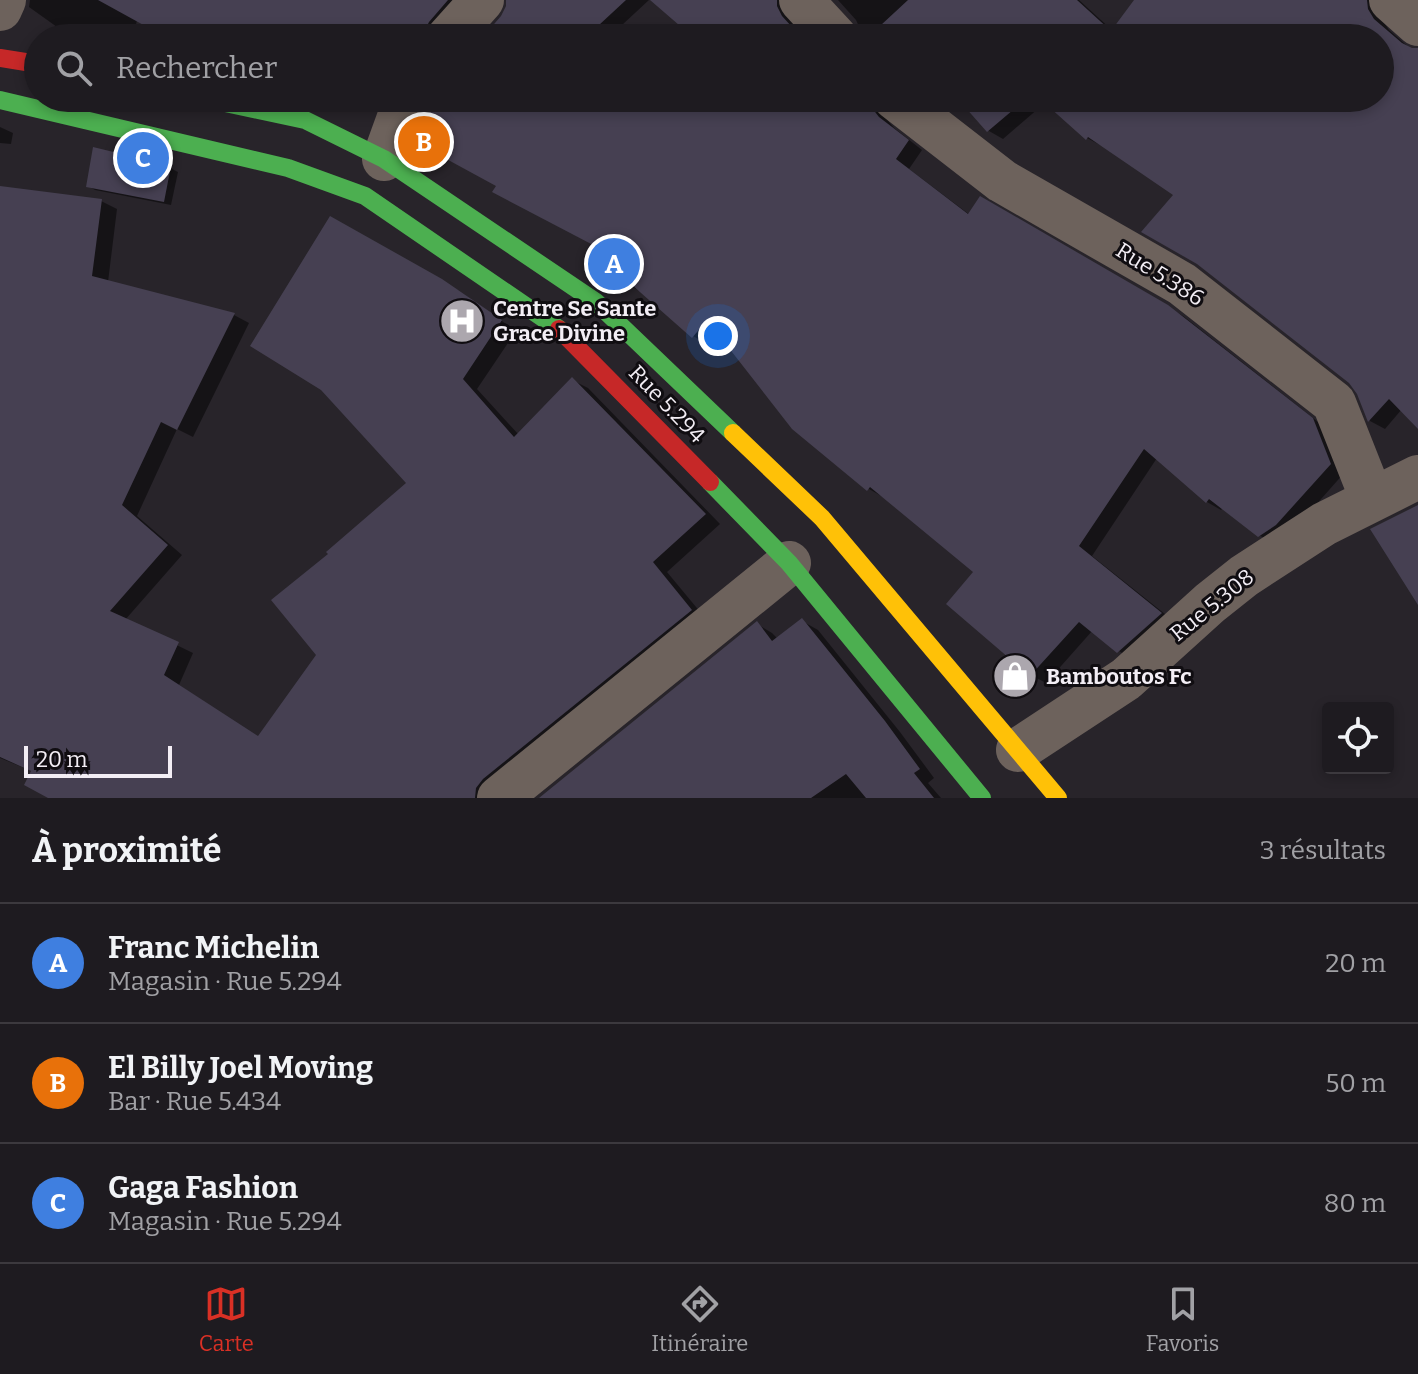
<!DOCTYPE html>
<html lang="fr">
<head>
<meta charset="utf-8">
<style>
	:root { --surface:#1e1b20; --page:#262429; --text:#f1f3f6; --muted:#a1a1a5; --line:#3c393e; --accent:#d93025 }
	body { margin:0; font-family:Bitter,serif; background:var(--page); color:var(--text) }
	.controls { position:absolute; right:24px; bottom:24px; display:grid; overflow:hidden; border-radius:8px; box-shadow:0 4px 12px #0003 }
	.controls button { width:72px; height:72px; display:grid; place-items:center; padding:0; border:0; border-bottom:2px solid var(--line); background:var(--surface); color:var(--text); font:40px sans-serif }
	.scale { position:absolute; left:24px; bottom:20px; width:148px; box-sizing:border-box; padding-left:8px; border:4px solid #f3eef5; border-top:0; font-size:22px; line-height:28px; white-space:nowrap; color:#f3eef5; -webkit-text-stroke:6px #100d11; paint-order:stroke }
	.you { position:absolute; left:718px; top:336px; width:28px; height:28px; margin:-20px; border:6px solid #fff; border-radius:50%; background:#1a73e8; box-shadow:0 0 0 12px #1a73e833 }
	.badge { display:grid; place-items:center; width:52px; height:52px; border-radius:50%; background:var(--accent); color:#fff; font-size:26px; font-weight:700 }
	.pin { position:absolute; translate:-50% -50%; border:4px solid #fff; box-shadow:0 2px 8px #0006 }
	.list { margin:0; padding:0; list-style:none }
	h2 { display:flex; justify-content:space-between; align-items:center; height:104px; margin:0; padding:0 32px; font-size:34px }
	h2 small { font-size:26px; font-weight:400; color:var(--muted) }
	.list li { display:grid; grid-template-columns:52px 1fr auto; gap:24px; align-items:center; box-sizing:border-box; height:120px; padding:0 32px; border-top:2px solid var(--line) }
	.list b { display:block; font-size:30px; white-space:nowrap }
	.list p { margin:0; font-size:26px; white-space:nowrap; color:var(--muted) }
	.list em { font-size:26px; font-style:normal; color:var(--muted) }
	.icon { flex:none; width:44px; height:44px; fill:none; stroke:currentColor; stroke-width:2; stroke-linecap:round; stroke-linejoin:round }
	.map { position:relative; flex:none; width:1418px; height:798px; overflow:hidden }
	.search { position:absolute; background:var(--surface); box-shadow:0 4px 12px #0003; left:24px; right:24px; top:24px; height:88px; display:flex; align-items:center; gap:20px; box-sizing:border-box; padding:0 28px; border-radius:44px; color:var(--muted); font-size:30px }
	.sheet { height:464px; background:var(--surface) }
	nav { display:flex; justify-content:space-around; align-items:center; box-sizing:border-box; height:112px; border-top:2px solid var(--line); background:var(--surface); font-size:22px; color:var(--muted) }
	nav a { display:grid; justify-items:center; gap:4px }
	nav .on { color:var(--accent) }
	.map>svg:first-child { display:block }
	.shadow { fill:#0007 }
	.building { fill:#464052 }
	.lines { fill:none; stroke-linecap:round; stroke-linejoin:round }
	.street { stroke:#6d625c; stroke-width:44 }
	.fast { stroke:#4caf50; stroke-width:18 }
	.slow { stroke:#ffc107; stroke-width:18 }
	.jam { stroke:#c62828; stroke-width:18 }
	.labels { text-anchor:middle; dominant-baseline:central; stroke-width:6; stroke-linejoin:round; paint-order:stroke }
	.street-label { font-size:22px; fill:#f3eef5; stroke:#100d11 }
	.poi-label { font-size:22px; font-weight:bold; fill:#f3eef5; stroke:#100d11; text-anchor:start }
</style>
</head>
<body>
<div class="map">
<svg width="1418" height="798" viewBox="0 0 1418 798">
	<rect width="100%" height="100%" fill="#28242a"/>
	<path class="shadow" d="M30 0H470L439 38H170L137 20 133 38H92L72 36 57 27 29 7Z
		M508 0H649L608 38H484L503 17Z
		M653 0H791L807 38H697Z
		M838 0H1079L1113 31 1137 0H1211L1185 38H862V33L856 20Z
		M1282 0H1383L1382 19 1389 30 1413 51 1418 50V426L1402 409 1385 429 1370 421 1359 393 1176 195 1213 98H1380V38H1255Z
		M356 98H399L391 114Z
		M436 98H886L885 117 894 128 922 150 909 169 970 215 981 198 1183 316 1327 429 1345 472 1291 533 1274 544 1259 535 1223 508 1221 510 1207 502 1157 458 1092 556 1175 622 1133 660 1119 651 1093 630 1046 683 1031 675 976 572 883 497 869 489 793 427 718 331 707 344 693 336 646 295 631 286 591 256 598 246 498 185 428 126Z
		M939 98H1145L1102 146 1087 138 1046 102 1003 139 989 131 965 104 956 100 952 105Z
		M0 127 13 133 11 144 0 143Z
		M170 168 178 172 171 205 95 190 88 186Z
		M101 201 117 209 108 282 234 315 249 323 193 437 177 429 137 516 182 555 125 620 193 653 179 685 259 738 318 655 331 554 409 484 458 290 516 331 477 389 519 435 572 380 588 388 720 524 667 572 706 619 491 798H97L0 758V207Z
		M802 621 818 630 900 732 934 778 928 783 941 798H542L757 624 772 633 778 639Z"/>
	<path class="building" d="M98 0H448L429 22 424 32V38H167Z
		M506 0H626L585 38H482L501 16 506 6Z
		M650 0H777V6L782 16 802 38H694Z
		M908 0H1077L1111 31 1134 0H1367L1368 9 1374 19 1402 43 1412 48H1418V429L1389 399 1368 422 1357 394 1349 383 1197 264 1141 232 1173 195 1088 137 1086 140 1039 98H1380V38H867Z
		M434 98H871L872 108 879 117 909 140 896 159 968 214 980 196 1168 305 1313 418 1331 464 1276 525 1258 537 1209 499 1206 503 1144 449 1079 546 1162 613 1117 653 1079 622 1030 676 946 604 973 572 870 487 867 491 792 429 707 320 692 338 632 285 630 288 588 256 595 246 492 192 496 186 417 143 426 127 423 125 431 110Z
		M957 98H1027L987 132Z
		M93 147 171 166 164 202 86 187Z
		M0 186 102 199 92 276 235 313 177 430 161 422 122 505 168 545 110 611 179 642 164 675 258 736 316 655 271 600 328 554 326 552 406 483 321 390 250 346 330 216 442 279 502 320 463 379 514 437 572 377 706 514 653 562 692 610 483 779 476 788 475 798H48L24 785 31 771 0 757Z
		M1418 505V605L1370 529Z
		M802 618 885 721 920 769 914 773 934 798H866L846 774 811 798H539L757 621 772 641Z"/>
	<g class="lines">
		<path class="street" d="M801 0 836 38
			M1391 0 1418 24
			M0 9 4 0
			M448 38 482 0
			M895 98 1002 181 1182 284 1334 403 1372 499
			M384 159 401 112 409 98
			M1018 750 1126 679 1210 603 1244 576 1324 524 1418 477
			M499 798 789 563"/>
		<path class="fast" d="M202 98 305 120 384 159 596 302 733 433
			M0 100 288 168 365 196 559 329
			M710 482 789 563 982 798"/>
		<path class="slow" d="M733 433 822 518 1058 798"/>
		<path class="jam" d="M0 58 38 64
			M559 329 710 482"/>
	</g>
	<defs>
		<g id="hospital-disc" transform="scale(2.3)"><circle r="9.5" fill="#aca7ae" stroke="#100d11"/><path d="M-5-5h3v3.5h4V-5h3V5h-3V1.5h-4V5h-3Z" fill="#fff"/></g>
		<g id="shop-disc" transform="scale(2.3)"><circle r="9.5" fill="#aca7ae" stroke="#100d11"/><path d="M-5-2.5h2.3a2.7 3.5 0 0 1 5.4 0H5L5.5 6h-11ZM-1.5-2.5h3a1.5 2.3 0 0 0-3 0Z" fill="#fff"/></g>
	</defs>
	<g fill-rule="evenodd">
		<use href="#hospital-disc" x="462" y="321"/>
		<use href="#shop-disc" x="1015" y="676"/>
	</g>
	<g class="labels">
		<g class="street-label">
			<text transform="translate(1160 274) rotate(32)">Rue 5.386</text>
			<text transform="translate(667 404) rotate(46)">Rue 5.294</text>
			<text transform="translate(1212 605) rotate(-39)">Rue 5.308</text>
		</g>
		<g class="poi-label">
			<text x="493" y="308">Centre Se Sante<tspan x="493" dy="25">Grace Divine</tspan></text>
			<text x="1046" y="676">Bamboutos Fc</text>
		</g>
	</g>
</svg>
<div class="controls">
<button><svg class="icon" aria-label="locate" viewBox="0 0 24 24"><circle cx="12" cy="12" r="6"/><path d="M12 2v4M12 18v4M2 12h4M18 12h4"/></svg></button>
</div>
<div class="scale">20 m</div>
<div class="you"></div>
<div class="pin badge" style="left:614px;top:264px;background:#3f7fe0">A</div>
<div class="pin badge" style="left:424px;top:142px;background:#e8710a">B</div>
<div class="pin badge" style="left:143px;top:158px;background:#3f7fe0">C</div>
<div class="search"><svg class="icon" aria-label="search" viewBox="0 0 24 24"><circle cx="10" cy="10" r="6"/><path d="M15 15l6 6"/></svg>Rechercher</div>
</div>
<section class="sheet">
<h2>À proximité<small>3 résultats</small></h2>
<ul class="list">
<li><span class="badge" style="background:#3f7fe0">A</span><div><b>Franc Michelin</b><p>Magasin · Rue 5.294</p></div><em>20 m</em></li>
<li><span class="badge" style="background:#e8710a">B</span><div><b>El Billy Joel Moving</b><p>Bar · Rue 5.434</p></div><em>50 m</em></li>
<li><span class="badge" style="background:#3f7fe0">C</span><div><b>Gaga Fashion</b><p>Magasin · Rue 5.294</p></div><em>80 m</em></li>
</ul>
</section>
<nav>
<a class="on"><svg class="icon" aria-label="map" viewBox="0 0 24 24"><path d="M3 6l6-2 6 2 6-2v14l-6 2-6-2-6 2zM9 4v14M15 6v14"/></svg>Carte</a>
<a><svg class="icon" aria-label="directions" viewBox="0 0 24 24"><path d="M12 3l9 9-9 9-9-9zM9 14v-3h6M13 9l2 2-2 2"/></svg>Itinéraire</a>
<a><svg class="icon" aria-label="saved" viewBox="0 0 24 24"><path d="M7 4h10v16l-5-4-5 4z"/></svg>Favoris</a>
</nav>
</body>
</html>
